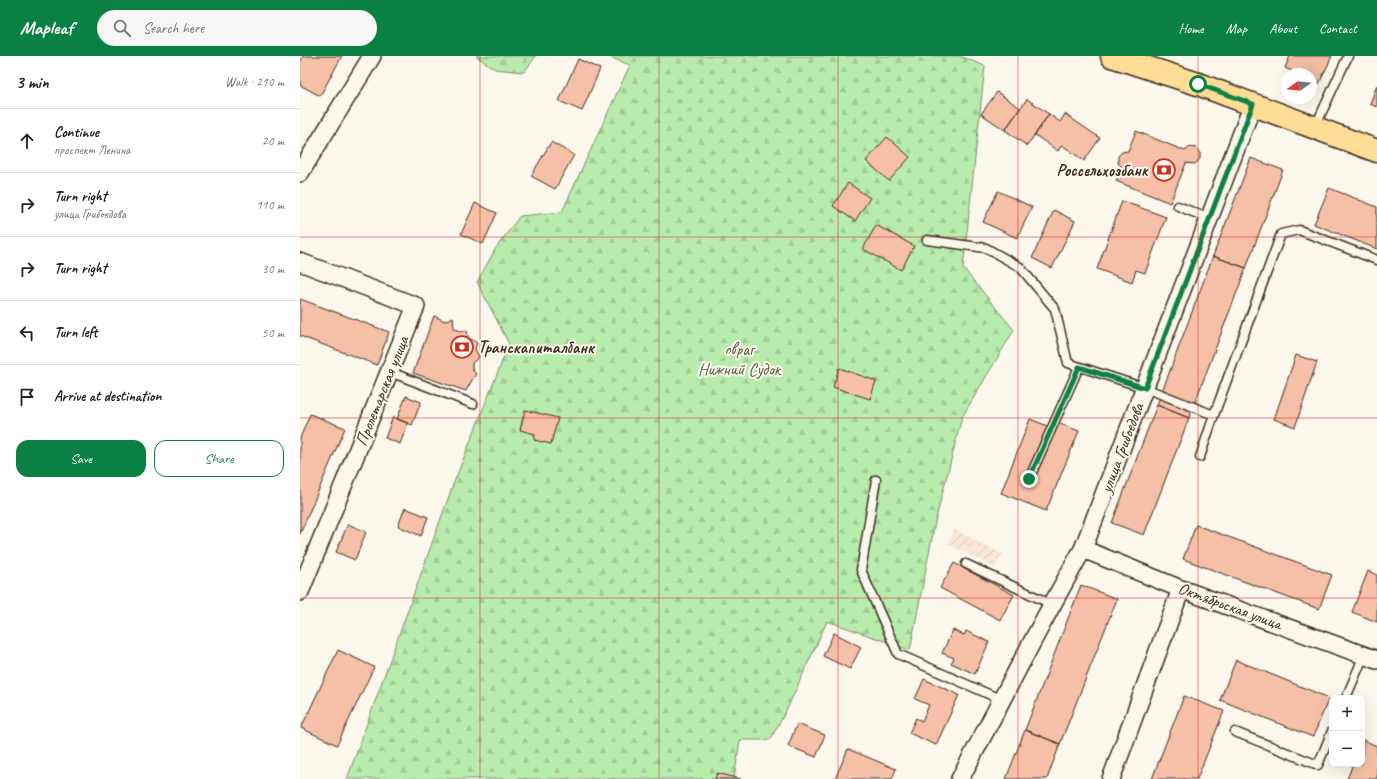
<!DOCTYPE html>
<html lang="en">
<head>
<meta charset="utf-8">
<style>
	:root { --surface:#fff; --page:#f6f6f6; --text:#222; --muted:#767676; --line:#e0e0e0; --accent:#0b8043 }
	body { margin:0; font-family:Caveat,sans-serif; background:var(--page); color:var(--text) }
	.controls { position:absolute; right:12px; bottom:12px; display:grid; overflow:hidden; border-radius:8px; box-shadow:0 4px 16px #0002 }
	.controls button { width:36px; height:36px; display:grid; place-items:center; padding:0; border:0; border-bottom:1px solid var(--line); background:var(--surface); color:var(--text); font:20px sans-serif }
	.compass { position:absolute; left:981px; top:12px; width:36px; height:36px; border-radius:50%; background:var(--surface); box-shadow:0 4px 16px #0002; rotate:255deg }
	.stop { position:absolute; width:12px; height:12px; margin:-9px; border:3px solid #0b8043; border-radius:50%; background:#fff }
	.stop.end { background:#0b8043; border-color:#fff; box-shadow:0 1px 4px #0008 }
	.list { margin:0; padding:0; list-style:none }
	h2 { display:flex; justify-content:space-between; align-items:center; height:52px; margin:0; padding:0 16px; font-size:17px }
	h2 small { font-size:13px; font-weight:400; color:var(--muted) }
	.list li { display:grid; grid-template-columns:26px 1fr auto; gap:12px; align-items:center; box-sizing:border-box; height:64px; padding:0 16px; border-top:1px solid var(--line) }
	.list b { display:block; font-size:15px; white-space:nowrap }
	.list p { margin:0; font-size:13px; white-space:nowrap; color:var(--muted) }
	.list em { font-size:13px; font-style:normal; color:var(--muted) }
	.actions { display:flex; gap:8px; padding:12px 16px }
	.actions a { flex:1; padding:9px 0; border:1px solid var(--accent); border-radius:12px; text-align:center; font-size:14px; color:var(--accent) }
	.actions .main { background:var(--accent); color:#fff }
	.icon { flex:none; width:22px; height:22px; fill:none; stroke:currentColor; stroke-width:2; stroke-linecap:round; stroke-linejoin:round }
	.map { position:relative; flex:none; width:1077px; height:723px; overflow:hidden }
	header { display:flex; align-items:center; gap:24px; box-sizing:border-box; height:56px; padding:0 20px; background:var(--accent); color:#fff }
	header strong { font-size:19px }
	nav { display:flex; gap:22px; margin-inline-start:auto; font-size:14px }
	.search { width:280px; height:36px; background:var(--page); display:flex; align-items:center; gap:10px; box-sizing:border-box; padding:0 14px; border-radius:22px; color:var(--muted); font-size:15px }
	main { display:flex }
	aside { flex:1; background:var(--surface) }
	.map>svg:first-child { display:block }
	.industrial { fill:url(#industrial-furrows) }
	.forest { fill:url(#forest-firs); stroke:#7a8b66 }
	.building { fill:#f5c0a7; stroke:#3b2a1e }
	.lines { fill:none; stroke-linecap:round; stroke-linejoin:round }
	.lane-casing { stroke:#3b2a1e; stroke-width:11 }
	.street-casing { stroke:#3b2a1e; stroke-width:20 }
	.primary-casing { stroke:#3b2a1e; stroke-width:25 }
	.lane { stroke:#fbf7ec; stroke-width:8 }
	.street { stroke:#fbf7ec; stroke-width:17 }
	.primary { stroke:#fedd96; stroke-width:22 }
	.route { stroke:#0b8043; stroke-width:5 }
	.grid { fill:none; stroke:#d62828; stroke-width:1; stroke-opacity:0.55 }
	.labels { text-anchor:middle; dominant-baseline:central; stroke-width:4; stroke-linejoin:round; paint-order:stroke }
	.poi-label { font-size:17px; font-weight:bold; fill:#3b2a1e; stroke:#fbf7ec; text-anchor:end }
	.park-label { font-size:17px; fill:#5a5a42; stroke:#fbf7ec }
	.street-label { font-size:17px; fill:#3b2a1e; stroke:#fbf7ec }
</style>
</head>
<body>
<header>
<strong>Mapleaf</strong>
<div class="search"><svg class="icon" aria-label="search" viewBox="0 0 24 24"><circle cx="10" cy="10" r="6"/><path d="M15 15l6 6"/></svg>Search here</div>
<nav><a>Home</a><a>Map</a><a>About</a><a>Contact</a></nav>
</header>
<main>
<aside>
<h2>3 min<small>Walk · 210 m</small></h2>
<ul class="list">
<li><svg class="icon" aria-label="ahead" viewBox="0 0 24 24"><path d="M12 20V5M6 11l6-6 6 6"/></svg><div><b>Continue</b><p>проспект Ленина</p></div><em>20 m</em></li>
<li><svg class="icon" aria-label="right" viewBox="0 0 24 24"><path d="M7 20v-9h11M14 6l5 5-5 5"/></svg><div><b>Turn right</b><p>улица Грибоедова</p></div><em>110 m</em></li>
<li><svg class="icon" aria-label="right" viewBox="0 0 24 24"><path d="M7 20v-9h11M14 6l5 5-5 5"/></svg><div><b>Turn right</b></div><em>30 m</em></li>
<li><svg class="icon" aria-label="left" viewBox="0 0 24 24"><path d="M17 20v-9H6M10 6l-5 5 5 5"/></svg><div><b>Turn left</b></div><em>50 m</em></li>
<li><svg class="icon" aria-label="arrive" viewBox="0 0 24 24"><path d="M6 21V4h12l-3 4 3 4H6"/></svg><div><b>Arrive at destination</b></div></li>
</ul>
<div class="actions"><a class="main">Save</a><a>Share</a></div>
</aside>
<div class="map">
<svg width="1077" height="723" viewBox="0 0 1077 723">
	<defs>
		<pattern id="industrial-furrows" width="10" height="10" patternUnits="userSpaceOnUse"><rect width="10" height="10" fill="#f9e6d7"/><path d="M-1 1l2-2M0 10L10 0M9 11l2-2" fill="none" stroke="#d6c5b8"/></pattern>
		<pattern id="forest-firs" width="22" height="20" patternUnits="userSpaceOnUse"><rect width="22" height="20" fill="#b8ecad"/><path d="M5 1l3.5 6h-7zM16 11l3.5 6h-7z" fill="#9fcb94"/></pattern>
	</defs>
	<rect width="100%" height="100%" fill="#fbf7ec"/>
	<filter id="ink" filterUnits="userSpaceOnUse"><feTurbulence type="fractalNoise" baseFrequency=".025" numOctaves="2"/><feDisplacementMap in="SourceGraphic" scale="8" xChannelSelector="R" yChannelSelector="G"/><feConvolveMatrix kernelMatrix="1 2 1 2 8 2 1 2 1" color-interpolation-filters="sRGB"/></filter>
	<g filter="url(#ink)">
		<path class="industrial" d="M655 474 702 498 695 512 648 488Z"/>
		<path class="forest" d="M176 0H236L224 16 195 13Z
			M307 0H660L685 10 663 212 714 274 662 361 635 466 610 594 527 565 488 651 470 684H440L434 723H47L153 429 209 288 177 226 196 192 220 160 262 156 330 9Z"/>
		<path class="building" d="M3 0H42L20 40 0 29V6Z
			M990 0H1032L1019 28 1011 24V18H998L985 12Z
			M278 3 300 13 282 55 259 45Z
			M1077 29V51L1070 48Z
			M697 36 720 52 705 74 681 58Z
			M727 43 749 58 727 90 705 74Z
			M749 58 760 66 765 58 800 82 784 105 762 89 758 95 735 79Z
			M836 75 885 95 890 91 896 92 900 97V103L895 108 886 107 870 147 816 125 822 111 818 107V100L822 96 828 95Z
			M587 81 610 101 589 125 566 105Z
			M251 86 274 99 255 133 231 120Z
			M951 102 983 114 946 212 913 200Z
			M548 127 570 142 555 165 533 150Z
			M1029 132 1077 151V193L1014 168Z
			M698 135 732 151 717 182 683 166Z
			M822 145 866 161 845 217 836 214 832 226 797 213Z
			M175 147 197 157 183 188 161 178Z
			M754 154 775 165 752 212 732 202Z
			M576 169 614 190 601 214 563 193Z
			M913 200 946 212 889 362 857 349Z
			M0 243 89 276 77 309 0 280Z
			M134 260 145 265 153 261 154 272 160 275 167 274 168 282 177 286 175 293 179 301 172 307V313L176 318 172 324 166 335 113 317Z
			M996 299 1017 306 995 371 974 363Z
			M539 312 576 325 570 343 533 331Z
			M106 340 121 346 112 369 97 363Z
			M857 349 889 362 844 479 812 467Z
			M225 354 258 362 251 388 234 384 235 378 220 374Z
			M10 358 45 372 0 478V382Z
			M93 361 108 367 100 388 85 382Z
			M730 363 755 373 758 367 779 375 746 455 701 437Z
			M105 452 128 461 121 480 98 470Z
			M48 468 66 476 55 504 36 496Z
			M896 469 1032 519 1019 553 883 503Z
			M654 507 714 539 700 564 640 532Z
			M1068 515 1077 519V566L1052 556Z
			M781 529 817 543 760 688 725 674Z
			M653 574 664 579 666 575 689 586 675 618 651 607 654 602 642 597Z
			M534 577 561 591 550 613 523 600Z
			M38 594 74 611 37 689 1 672Z
			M936 604 1029 642 1013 681 920 644Z
			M624 623 659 639 636 689 609 677 616 662 622 665 629 649 615 643Z
			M884 640 924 655 897 723H852Z
			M497 668 525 679 516 701 488 690Z
			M725 674 760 688 747 723H706Z
			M1063 684 1077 690V723H1047L1053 708H1062Z
			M548 693 596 713 592 723H535Z
			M417 717 441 723H415Z"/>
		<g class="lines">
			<g class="lane-casing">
				<path id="lane" d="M1015 71 1048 0
					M878 150 910 163
					M627 184 686 192 720 211 755 253 768 307 845 332 914 359
					M90 316 173 348
					M900 401 914 359 981 178 999 174 1077 204
					M729 423 779 311
					M576 424 561 514 598 598 702 644
					M666 508 751 548
					M1046 642 1064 599
					M935 676 1018 709 1032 675"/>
			</g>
			<g class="street-casing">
				<path id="street" d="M0 117 72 0
					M0 206 116 250 0 536
					M783 493 881 533 1077 604
					M660 723C701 646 740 568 783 493L953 48
					M811 723 881 533"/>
			</g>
			<g class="primary-casing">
				<path id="primary" d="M812 0 898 28 1077 95"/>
			</g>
			<use href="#lane" class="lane"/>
			<use href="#street" class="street"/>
			<use href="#primary" class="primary"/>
		</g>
	</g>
	<g class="lines" filter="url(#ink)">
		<path class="route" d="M729 423 779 311 845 332 953 48 898 28"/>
	</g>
	<path class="grid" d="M180 0V723M359 0V723M538 0V723M718 0V723M898 0V723M0 181H1077M0 362H1077M0 542H1077"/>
	<defs>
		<g id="bank-ring" transform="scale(1.15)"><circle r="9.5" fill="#fbf7ec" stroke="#c8321e" stroke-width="1.5"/><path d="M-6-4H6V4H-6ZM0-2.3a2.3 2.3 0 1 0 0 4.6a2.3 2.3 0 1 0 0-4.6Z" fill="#c8321e"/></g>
	</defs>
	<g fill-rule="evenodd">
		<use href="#bank-ring" x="864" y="114"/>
		<use href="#bank-ring" x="162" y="291"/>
	</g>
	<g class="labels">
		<g class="poi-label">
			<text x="848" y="114">Россельхозбанк</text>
			<text x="178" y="291" text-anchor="start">Транскапиталбанк</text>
		</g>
		<g class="park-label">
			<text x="439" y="293">овраг<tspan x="439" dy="20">Нижний Судок</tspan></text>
		</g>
		<g class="street-label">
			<text transform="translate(82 335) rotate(-68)">Пролетарская улица</text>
			<text transform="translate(822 392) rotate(-69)">улица Грибоедова</text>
			<text transform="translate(930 550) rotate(20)">Октябрьская улица</text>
		</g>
	</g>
</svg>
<div class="controls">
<button>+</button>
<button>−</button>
</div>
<svg class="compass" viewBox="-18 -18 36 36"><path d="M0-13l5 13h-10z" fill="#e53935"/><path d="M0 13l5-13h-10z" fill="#767676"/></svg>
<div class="stop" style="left:898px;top:28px"></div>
<div class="stop end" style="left:729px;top:423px"></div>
</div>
</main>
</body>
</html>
